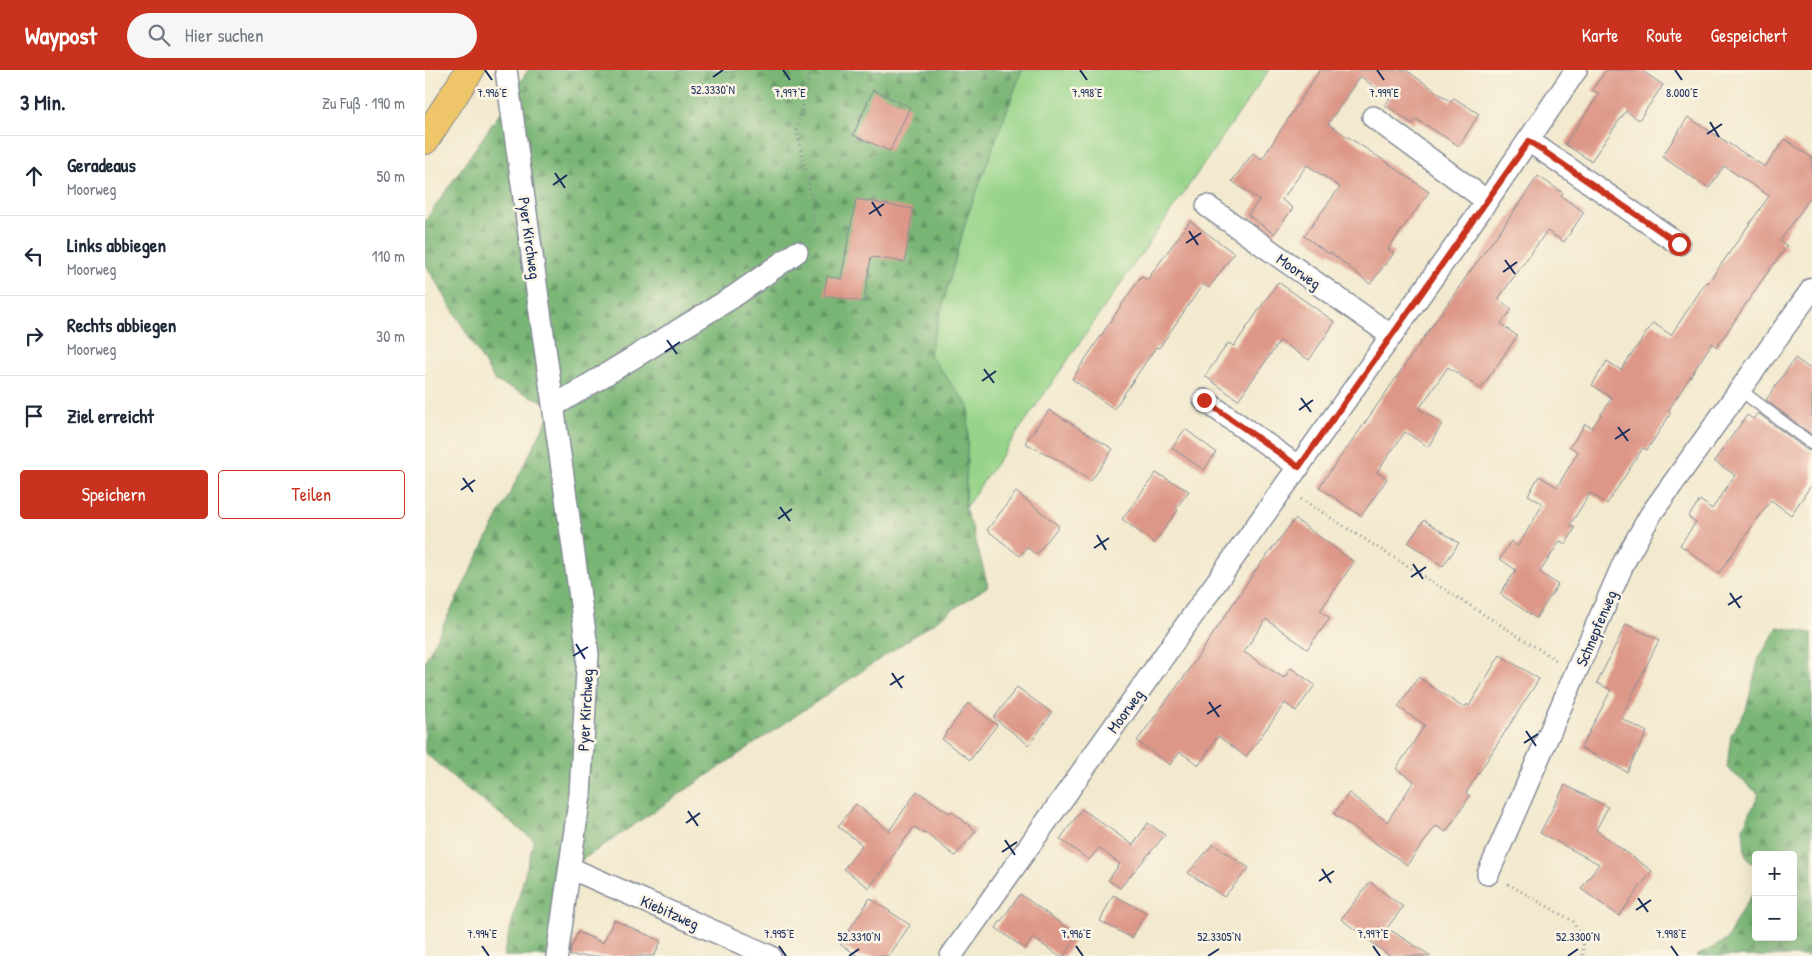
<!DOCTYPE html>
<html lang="de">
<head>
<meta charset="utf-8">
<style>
	:root { --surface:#fff; --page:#f6f6f7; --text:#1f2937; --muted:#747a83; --line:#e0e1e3; --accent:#c8321e }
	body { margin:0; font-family:"Patrick Hand",sans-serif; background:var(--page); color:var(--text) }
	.controls { position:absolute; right:15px; bottom:15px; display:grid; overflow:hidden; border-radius:5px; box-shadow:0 5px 20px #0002 }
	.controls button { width:45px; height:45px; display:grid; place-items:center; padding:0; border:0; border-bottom:1px solid var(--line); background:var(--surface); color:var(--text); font:25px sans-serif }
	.stop { position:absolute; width:15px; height:15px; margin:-11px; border:4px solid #c8321e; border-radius:50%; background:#fff }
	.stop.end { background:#c8321e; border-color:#fff; box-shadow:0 1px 5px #0008 }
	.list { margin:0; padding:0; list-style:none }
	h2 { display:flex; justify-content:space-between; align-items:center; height:65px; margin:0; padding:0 20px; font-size:21px }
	h2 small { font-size:16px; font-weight:400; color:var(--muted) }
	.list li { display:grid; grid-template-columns:32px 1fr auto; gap:15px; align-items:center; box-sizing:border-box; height:80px; padding:0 20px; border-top:1px solid var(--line) }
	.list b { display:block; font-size:19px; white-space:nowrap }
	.list p { margin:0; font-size:16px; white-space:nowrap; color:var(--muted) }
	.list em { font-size:16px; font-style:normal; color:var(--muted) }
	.actions { display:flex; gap:10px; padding:15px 20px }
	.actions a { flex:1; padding:11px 0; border:1px solid var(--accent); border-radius:5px; text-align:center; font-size:18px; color:var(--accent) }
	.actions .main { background:var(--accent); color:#fff }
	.icon { flex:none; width:28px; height:28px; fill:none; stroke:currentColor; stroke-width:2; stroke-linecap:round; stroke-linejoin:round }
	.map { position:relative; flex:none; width:1387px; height:886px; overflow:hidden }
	header { display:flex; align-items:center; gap:30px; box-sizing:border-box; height:70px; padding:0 25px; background:var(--accent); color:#fff }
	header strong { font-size:24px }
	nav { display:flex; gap:28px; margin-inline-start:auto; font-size:18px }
	.search { width:350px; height:45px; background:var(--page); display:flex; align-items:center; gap:12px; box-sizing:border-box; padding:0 18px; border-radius:28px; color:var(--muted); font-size:19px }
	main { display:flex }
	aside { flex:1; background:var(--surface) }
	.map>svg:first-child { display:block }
	.grass { fill:#97d489; stroke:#598274 }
	.forest { fill:url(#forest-firs); stroke:#4a726a }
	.building { fill:#dd9788 }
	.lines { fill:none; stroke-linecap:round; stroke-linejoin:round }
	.service-casing { stroke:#868c96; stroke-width:14 }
	.minor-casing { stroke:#868c96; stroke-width:24 }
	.motorway-casing { stroke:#868c96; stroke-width:30 }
	.path { stroke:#868c96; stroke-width:3; stroke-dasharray:1 4; stroke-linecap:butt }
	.service { stroke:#fff; stroke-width:11 }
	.minor { stroke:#fff; stroke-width:21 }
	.motorway { stroke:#eec569; stroke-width:28 }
	.route { stroke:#c8321e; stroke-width:6 }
	.ticks { fill:none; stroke:#1b2f5e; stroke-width:2 }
	.labels { text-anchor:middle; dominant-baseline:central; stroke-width:5; stroke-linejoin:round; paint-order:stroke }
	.street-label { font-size:16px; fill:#1b2f5e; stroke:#fcf5e5 }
	.ticks-label { font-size:12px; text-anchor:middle; fill:#1b2f5e; stroke:#fcf5e5; stroke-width:5; stroke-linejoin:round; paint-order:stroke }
</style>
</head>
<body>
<header>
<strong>Waypost</strong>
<div class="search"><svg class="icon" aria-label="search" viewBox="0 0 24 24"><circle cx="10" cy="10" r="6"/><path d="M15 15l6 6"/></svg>Hier suchen</div>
<nav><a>Karte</a><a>Route</a><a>Gespeichert</a></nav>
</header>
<main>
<aside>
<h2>3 Min.<small>Zu Fuß · 190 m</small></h2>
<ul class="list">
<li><svg class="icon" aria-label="ahead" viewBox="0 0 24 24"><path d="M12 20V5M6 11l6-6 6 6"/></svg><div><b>Geradeaus</b><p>Moorweg</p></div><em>50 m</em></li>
<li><svg class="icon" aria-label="left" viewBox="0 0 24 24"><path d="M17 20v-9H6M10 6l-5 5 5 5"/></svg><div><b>Links abbiegen</b><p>Moorweg</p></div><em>110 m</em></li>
<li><svg class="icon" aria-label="right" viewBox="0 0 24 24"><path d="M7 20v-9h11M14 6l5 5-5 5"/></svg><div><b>Rechts abbiegen</b><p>Moorweg</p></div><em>30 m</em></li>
<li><svg class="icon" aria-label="arrive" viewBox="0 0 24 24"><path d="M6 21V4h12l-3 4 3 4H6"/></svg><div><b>Ziel erreicht</b></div></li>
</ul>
<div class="actions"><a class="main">Speichern</a><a>Teilen</a></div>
</aside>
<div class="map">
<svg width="1387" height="886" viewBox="0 0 1387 886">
	<defs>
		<pattern id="forest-firs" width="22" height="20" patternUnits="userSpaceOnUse" patternTransform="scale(1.25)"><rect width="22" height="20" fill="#79b675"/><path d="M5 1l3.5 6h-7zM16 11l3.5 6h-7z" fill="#629463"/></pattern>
	</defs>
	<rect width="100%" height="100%" fill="#fcf5e5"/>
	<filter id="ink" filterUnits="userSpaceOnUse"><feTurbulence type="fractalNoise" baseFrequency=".02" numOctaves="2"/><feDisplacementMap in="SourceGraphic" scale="10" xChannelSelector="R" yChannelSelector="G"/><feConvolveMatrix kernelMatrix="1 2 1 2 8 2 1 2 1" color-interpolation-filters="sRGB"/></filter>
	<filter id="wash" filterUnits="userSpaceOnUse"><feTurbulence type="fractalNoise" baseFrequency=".0096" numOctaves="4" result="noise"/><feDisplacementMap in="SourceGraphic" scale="20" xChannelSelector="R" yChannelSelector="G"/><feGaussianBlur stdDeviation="1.12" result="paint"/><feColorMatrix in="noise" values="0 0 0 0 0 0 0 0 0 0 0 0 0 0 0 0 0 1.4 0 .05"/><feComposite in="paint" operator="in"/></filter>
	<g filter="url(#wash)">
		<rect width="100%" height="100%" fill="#f2e9ce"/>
		<path class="grass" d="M597 0H844L540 438 544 337 504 284 542 147Z"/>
		<path class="forest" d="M103 0H597L542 147 504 284 544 337 540 438 547 457 563 516 145 798 132 886H78L109 770 41 718 0 683V591L129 336 70 311 0 193V151L86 27Z
			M1353 557 1387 563V886H1272L1302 870 1314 845 1331 819V867H1368V785H1331V798L1320 785 1318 758 1334 724 1302 698 1306 665 1321 640 1334 588Z"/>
		<g id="blocks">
			<path class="building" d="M895 0H981L1026 32 1029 28 1054 44 1034 76 991 49 988 54 960 35 965 29 935 6 903 54 963 93 1004 122 963 179 969 183 945 214 905 182 904 184 879 166 915 117 882 95 857 130 868 138 849 164 823 145 834 130 807 111 828 83 837 89Z
				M1181 0H1216L1238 15 1214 50 1201 41 1166 91 1140 74 1174 24 1167 20Z
				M448 20 485 37 465 81 428 65Z
				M1263 47 1340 97 1360 69 1387 88V125L1355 171 1362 176 1335 213 1292 277 1287 273 1243 341 1246 343 1222 380 1218 378 1182 434 1165 423 1145 455 1150 458 1141 474 1135 471 1115 502 1133 515 1111 548 1075 524 1091 500 1075 489 1086 471 1093 476 1118 434 1103 425 1114 406 1132 417 1153 382 1145 377 1160 354 1167 358 1187 328 1167 315 1182 291 1196 300 1228 253 1246 265 1281 212 1283 213 1344 126 1299 96 1284 118 1237 87Z
				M1113 106 1138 123 1136 126 1159 142 1139 172 1122 161 1073 229 1087 239 1076 254 1092 266 1056 319 1023 297 994 339 1017 354 1003 377 980 362 952 402 962 409 936 446 894 417 920 380H921L1041 207 1078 157Z
				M431 129 488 139 480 192 446 187 439 232 399 225 402 206 416 209Z
				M765 151 809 183 784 218 778 214 734 278 731 277 689 339 647 309 716 206 722 210Z
				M853 212 910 252 884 290 855 271 813 330 780 306 803 273 809 276Z
				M1370 288 1387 300V365L1341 330Z
				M624 340 688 379 666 411 637 392 600 373Z
				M1333 343 1382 380 1387 381V414L1366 445 1346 430 1294 503 1255 475 1271 452 1263 447 1275 430 1287 439 1310 405 1289 391 1322 345 1328 349Z
				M760 359 791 382 779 400 747 378Z
				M731 403 764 421 751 438 753 440 729 473 697 449Z
				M591 422 634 456 611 485 602 477 595 486 562 460Z
				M870 449 929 492 895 541 905 548 882 579 841 549 819 582 859 608 866 598 890 615 871 641 860 633 821 687 793 666 774 695 755 682 745 695 712 671 764 600 830 501Z
				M999 450 1034 473 1018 496 983 473Z
				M1201 554 1234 570 1196 648 1222 662 1202 702 1156 678 1186 620 1172 613Z
				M1075 585 1114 609 1041 723 1045 726 1021 762 1011 756 982 795 909 744 924 723 962 752 989 711 971 699 1000 655 973 637 993 607 1039 638 1042 634 1044 636Z
				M592 617 627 643 604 675 569 648Z
				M543 633 572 655 545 690 517 669Z
				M1140 715 1183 737 1171 760 1227 801 1194 846 1156 819 1174 794 1115 763Z
				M492 721 524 743 526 741 551 761 530 786 501 763 500 764 489 757 444 818 419 799 437 775 413 756 431 734 464 761Z
				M657 739 708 775 723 753 740 765 695 818 683 810 695 794 674 778 664 790 635 769Z
				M788 774 824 798 799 827 763 803Z
				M945 812 978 837 962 858 1006 886H965L916 849Z
				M595 824 653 866 639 886H634L608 868 600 879 571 858Z
				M688 825 721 842 707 868 675 851Z
				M445 828 485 855 464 886H433L415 874Z
				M189 850 236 871 229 886H145L146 878 153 862 178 873Z"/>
		</g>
	</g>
	<g filter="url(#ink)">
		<use href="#blocks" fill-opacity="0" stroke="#868c96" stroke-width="1"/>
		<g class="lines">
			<g class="service-casing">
				<path id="service" d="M1315 320 1387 374"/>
			</g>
			<g class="minor-casing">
				<path id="minor" d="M81 0 163 584 155 725 132 886
					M948 47 1062 131
					M1104 71 1254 174
					M782 136 967 266
					M779 330 874 397
					M129 336 308 227 372 182
					M145 798 345 886
					M1063 804 1199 492 1226 444 1387 219
					M526 886 1062 131 1151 0"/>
			</g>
			<g class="motorway-casing">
				<path id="motorway" d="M0 70 45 0"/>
			</g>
			<path class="path" d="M382 162 389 150 387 130 372 60 385 0
				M876 429 1131 590
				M1083 814 1148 851 1158 875V886"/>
			<use href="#service" class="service"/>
			<use href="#minor" class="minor"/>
			<use href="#motorway" class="motorway"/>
		</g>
	</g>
	<g class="lines" filter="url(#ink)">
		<path class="route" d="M779 330 874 397 1104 71 1254 174"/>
	</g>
	<path class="ticks" d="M60 0 67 10M358 0 365 10M655 0 662 10M952 0 959 10M1250 0 1257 10M288 7 298 0M1285 52 1294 67M1282 64 1297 54M130 103 140 118M128 115 142 105M447 132 456 146M444 144 459 134M764 161 773 175M761 173 776 163M1080 190 1090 204M1078 202 1092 192M242 270 252 284M240 282 255 272M559 299 569 313M557 311 571 301M876 328 886 342M874 340 888 330M1193 357 1203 371M1190 369 1205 359M38 408 48 422M36 420 50 410M355 437 365 451M353 449 367 439M672 465 681 480M669 478 684 468M988 494 998 509M986 507 1001 497M1305 523 1315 538M1303 535 1317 526M151 574 160 589M148 586 163 577M467 603 477 618M465 615 479 606M784 632 794 647M782 644 796 635M1101 661 1111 676M1099 673 1113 664M263 741 273 756M261 753 275 743M580 770 590 785M577 782 592 772M897 799 906 813M894 811 909 801M1213 828 1223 842M1211 840 1226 830M57 876 64 886M354 876 361 886M651 876 658 886M948 876 955 886M1246 876 1253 886M424 886 434 879M783 886 794 879M1143 886 1153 879"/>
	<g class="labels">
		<g class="street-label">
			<text transform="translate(105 168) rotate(82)">Pyer Kirchweg</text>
			<text transform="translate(874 201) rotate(35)">Moorweg</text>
			<text transform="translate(1171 558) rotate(-67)">Schnepfenweg</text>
			<text transform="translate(160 640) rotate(-87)">Pyer Kirchweg</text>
			<text transform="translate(700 641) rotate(-54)">Moorweg</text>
			<text transform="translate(245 842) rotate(24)">Kiebitzweg</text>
		</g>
	</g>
	<g class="ticks-label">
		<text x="288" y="24">52.3330°N</text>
		<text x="67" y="27">7.996°E</text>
		<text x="365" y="27">7.997°E</text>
		<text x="662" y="27">7.998°E</text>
		<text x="959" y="27">7.999°E</text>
		<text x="1257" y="27">8.000°E</text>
		<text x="57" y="868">7.994°E</text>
		<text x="354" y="868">7.995°E</text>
		<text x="651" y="868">7.996°E</text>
		<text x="948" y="868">7.997°E</text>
		<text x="1246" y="868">7.998°E</text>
		<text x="434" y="871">52.3310°N</text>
		<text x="794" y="871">52.3305°N</text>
		<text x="1153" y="871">52.3300°N</text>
	</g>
</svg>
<div class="controls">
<button>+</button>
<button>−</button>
</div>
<div class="stop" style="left:1254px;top:174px"></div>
<div class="stop end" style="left:779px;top:330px"></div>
</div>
</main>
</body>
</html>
